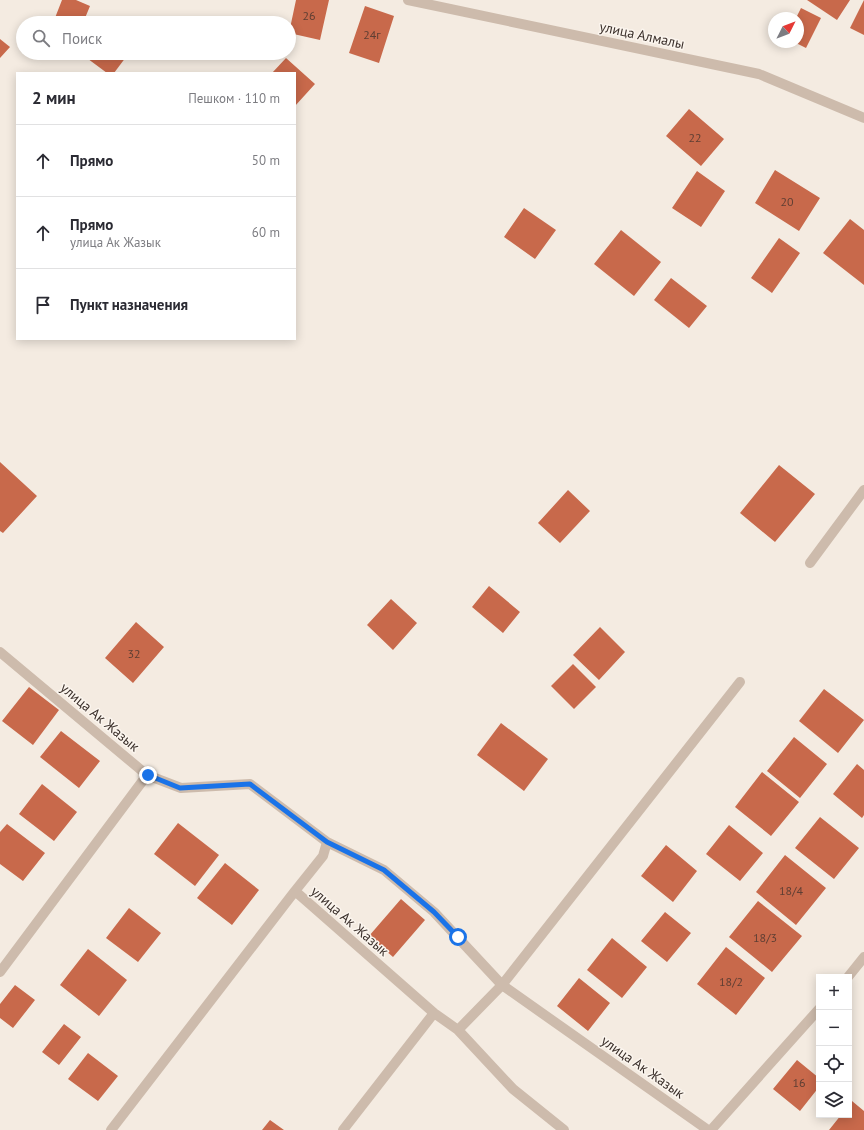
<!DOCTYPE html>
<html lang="ru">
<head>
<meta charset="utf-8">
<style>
	:root { --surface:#fff; --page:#f7f7f7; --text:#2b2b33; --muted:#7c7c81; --line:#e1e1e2 }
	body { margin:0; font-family:"PT Sans",sans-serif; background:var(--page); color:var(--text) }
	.controls { position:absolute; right:12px; bottom:12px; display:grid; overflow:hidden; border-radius:0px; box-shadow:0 2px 10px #0003 }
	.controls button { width:36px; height:36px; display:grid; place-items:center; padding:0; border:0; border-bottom:1px solid var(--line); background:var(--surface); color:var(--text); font:20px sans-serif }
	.compass { position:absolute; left:768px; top:12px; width:36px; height:36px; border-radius:50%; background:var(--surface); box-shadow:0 2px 10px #0003; rotate:48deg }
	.stop { position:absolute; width:12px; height:12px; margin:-9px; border:3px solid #1a73e8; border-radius:50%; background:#fff }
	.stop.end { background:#1a73e8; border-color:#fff; box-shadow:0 1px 4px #0008 }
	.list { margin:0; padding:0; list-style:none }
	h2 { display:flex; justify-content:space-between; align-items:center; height:52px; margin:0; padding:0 16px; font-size:17px }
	h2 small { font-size:13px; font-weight:400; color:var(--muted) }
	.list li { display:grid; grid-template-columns:26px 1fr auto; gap:12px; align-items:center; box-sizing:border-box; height:72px; padding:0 16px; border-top:1px solid var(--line) }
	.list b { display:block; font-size:15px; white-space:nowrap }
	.list p { margin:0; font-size:13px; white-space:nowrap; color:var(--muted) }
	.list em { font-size:13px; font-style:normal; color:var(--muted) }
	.icon { flex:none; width:22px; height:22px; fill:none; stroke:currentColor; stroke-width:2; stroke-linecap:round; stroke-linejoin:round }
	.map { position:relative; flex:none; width:864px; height:1130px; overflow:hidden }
	.search { position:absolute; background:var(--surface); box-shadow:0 2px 10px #0003; left:16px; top:16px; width:280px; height:44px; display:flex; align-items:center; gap:10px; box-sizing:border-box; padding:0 14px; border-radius:22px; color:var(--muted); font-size:15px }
	.panel { position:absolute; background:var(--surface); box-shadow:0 2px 10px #0003; left:16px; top:72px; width:280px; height:268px; border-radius:0px }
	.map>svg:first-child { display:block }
	.building { fill:#c8694b }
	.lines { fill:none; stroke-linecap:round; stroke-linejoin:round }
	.minor { stroke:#cdbbac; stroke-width:10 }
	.route { stroke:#1a73e8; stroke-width:5 }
	.labels { text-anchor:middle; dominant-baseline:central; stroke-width:3; stroke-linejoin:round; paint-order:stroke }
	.number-label { font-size:12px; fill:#5e3e33 }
	.street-label { font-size:14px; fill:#3b302b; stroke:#fbf5ee }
</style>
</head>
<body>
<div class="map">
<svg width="864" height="1130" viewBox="0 0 864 1130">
	<rect width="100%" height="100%" fill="#f4ebe1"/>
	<path class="building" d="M62 0H76L90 6 83 23H53Z
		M296 0H329L320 40 289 33Z
		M807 0H850L837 20Z
		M864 0V35L850 28Z
		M365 6 394 16 379 63 349 53Z
		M801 8 821 18 806 48 794 42H798V18H796Z
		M0 39 10 47 0 58Z
		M80 53H129L114 73H107Z
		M286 58 315 84 295 106V73H272Z
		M689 109 724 139 701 166 666 136Z
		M775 170 820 198 799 231 755 203Z
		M697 171 725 191 701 227 672 208Z
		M524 208 556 230 535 259 504 237Z
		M850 219 864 230V285L823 253Z
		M621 230 661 262 634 296 594 264Z
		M779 238 800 253 772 293 751 278Z
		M671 278 707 306 689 328 654 300Z
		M0 462 37 496 3 533 0 531Z
		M779 465 815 494 775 542 740 513Z
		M568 490 590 511 560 543 538 523Z
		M489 586 520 612 503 633 472 607Z
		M391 599 417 623 393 650 367 625Z
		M136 622 164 647 133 683 105 658Z
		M600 627 625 652 599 680 573 655Z
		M573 664 596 687 574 709 551 686Z
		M29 687 59 710 33 745 2 721Z
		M824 689 864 720 838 753 799 721Z
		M501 723 548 759 524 791 477 755Z
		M61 731 100 761 79 788 40 757Z
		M794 737 827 764 800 798 767 771Z
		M857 764 864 770V815L862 818 833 794Z
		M762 772 799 802 771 836 735 807Z
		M42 784 77 812 54 841 19 814Z
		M820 817 859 848 834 879 795 848Z
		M178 823 219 855 195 886 154 854Z
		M7 824 45 853 23 881 0 864V832Z
		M729 825 763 853 740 881 706 854Z
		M666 845 697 871 673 902 641 876Z
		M785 855 826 888 796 925 756 892Z
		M225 863 259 890 232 925 197 898Z
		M401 899 425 920 393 957 369 936Z
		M758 901 802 936 772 972 729 937Z
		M129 908 161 933 138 962 106 938Z
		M665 912 691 933 667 962 641 941Z
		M612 938 647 967 622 998 587 970Z
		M726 947 765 978 736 1015 697 984Z
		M88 949 127 980 99 1016 60 985Z
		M579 978 610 1003 588 1031 557 1006Z
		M15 985 35 1000 13 1028 0 1018V1004Z
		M64 1024 81 1037 59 1065 42 1052Z
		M88 1053 118 1076 98 1101 68 1079Z
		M797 1060 819 1078V1087L800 1111 773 1089Z
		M852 1101 864 1111V1130H829L841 1115H849V1105Z
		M270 1120 284 1130H262Z"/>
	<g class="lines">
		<path class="minor" d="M408 0 759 74 864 118
			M810 563 864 490
			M0 652 147 775 181 788 250 784 327 842 323 856 295 891 434 1013 458 1030 513 1089 564 1130
			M327 842 384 870 434 912 502 985 708 1130
			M0 972 147 775
			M848 977 864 957
			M458 1030 502 985 740 682
			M111 1130 295 891
			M343 1130 434 1013
			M711 1130 819 1009"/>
	</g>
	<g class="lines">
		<path class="route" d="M148 775 180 788 250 784 327 842 384 870 434 912 458 937"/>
	</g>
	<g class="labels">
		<g class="number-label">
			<text x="309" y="15">26</text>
			<text x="372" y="34">24г</text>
			<text x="695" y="137">22</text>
			<text x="787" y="201">20</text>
			<text x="134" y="653">32</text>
			<text x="791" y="890">18/4</text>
			<text x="765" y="937">18/3</text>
			<text x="731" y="981">18/2</text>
			<text x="799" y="1082">16</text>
		</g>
		<g class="street-label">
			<text transform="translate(642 35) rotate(12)">улица Алмалы</text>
			<text transform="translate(100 717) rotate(40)">улица Ак Жазык</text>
			<text transform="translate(350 921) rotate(41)">улица Ак Жазык</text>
			<text transform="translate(643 1067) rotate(35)">улица Ак Жазык</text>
		</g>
	</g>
</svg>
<div class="controls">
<button>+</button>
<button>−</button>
<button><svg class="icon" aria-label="locate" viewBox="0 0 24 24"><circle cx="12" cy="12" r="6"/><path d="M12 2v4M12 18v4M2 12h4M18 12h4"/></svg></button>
<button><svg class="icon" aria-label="layers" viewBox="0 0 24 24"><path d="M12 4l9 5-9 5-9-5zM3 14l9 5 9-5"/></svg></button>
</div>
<svg class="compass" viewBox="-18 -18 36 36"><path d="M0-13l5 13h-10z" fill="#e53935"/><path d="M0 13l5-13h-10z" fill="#7c7c81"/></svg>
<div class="stop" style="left:458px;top:937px"></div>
<div class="stop end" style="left:148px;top:775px"></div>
<div class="search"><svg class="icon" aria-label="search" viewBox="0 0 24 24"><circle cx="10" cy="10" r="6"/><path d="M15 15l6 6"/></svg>Поиск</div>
<section class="panel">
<h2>2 мин<small>Пешком · 110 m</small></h2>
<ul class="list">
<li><svg class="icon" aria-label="ahead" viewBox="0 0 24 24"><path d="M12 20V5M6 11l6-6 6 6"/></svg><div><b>Прямо</b></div><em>50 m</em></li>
<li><svg class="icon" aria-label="ahead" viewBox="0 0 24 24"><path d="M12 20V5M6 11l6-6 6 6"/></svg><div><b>Прямо</b><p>улица Ак Жазык</p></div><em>60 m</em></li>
<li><svg class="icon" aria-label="arrive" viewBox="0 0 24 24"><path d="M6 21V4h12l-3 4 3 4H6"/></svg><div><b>Пункт назначения</b></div></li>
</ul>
</section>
</div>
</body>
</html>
